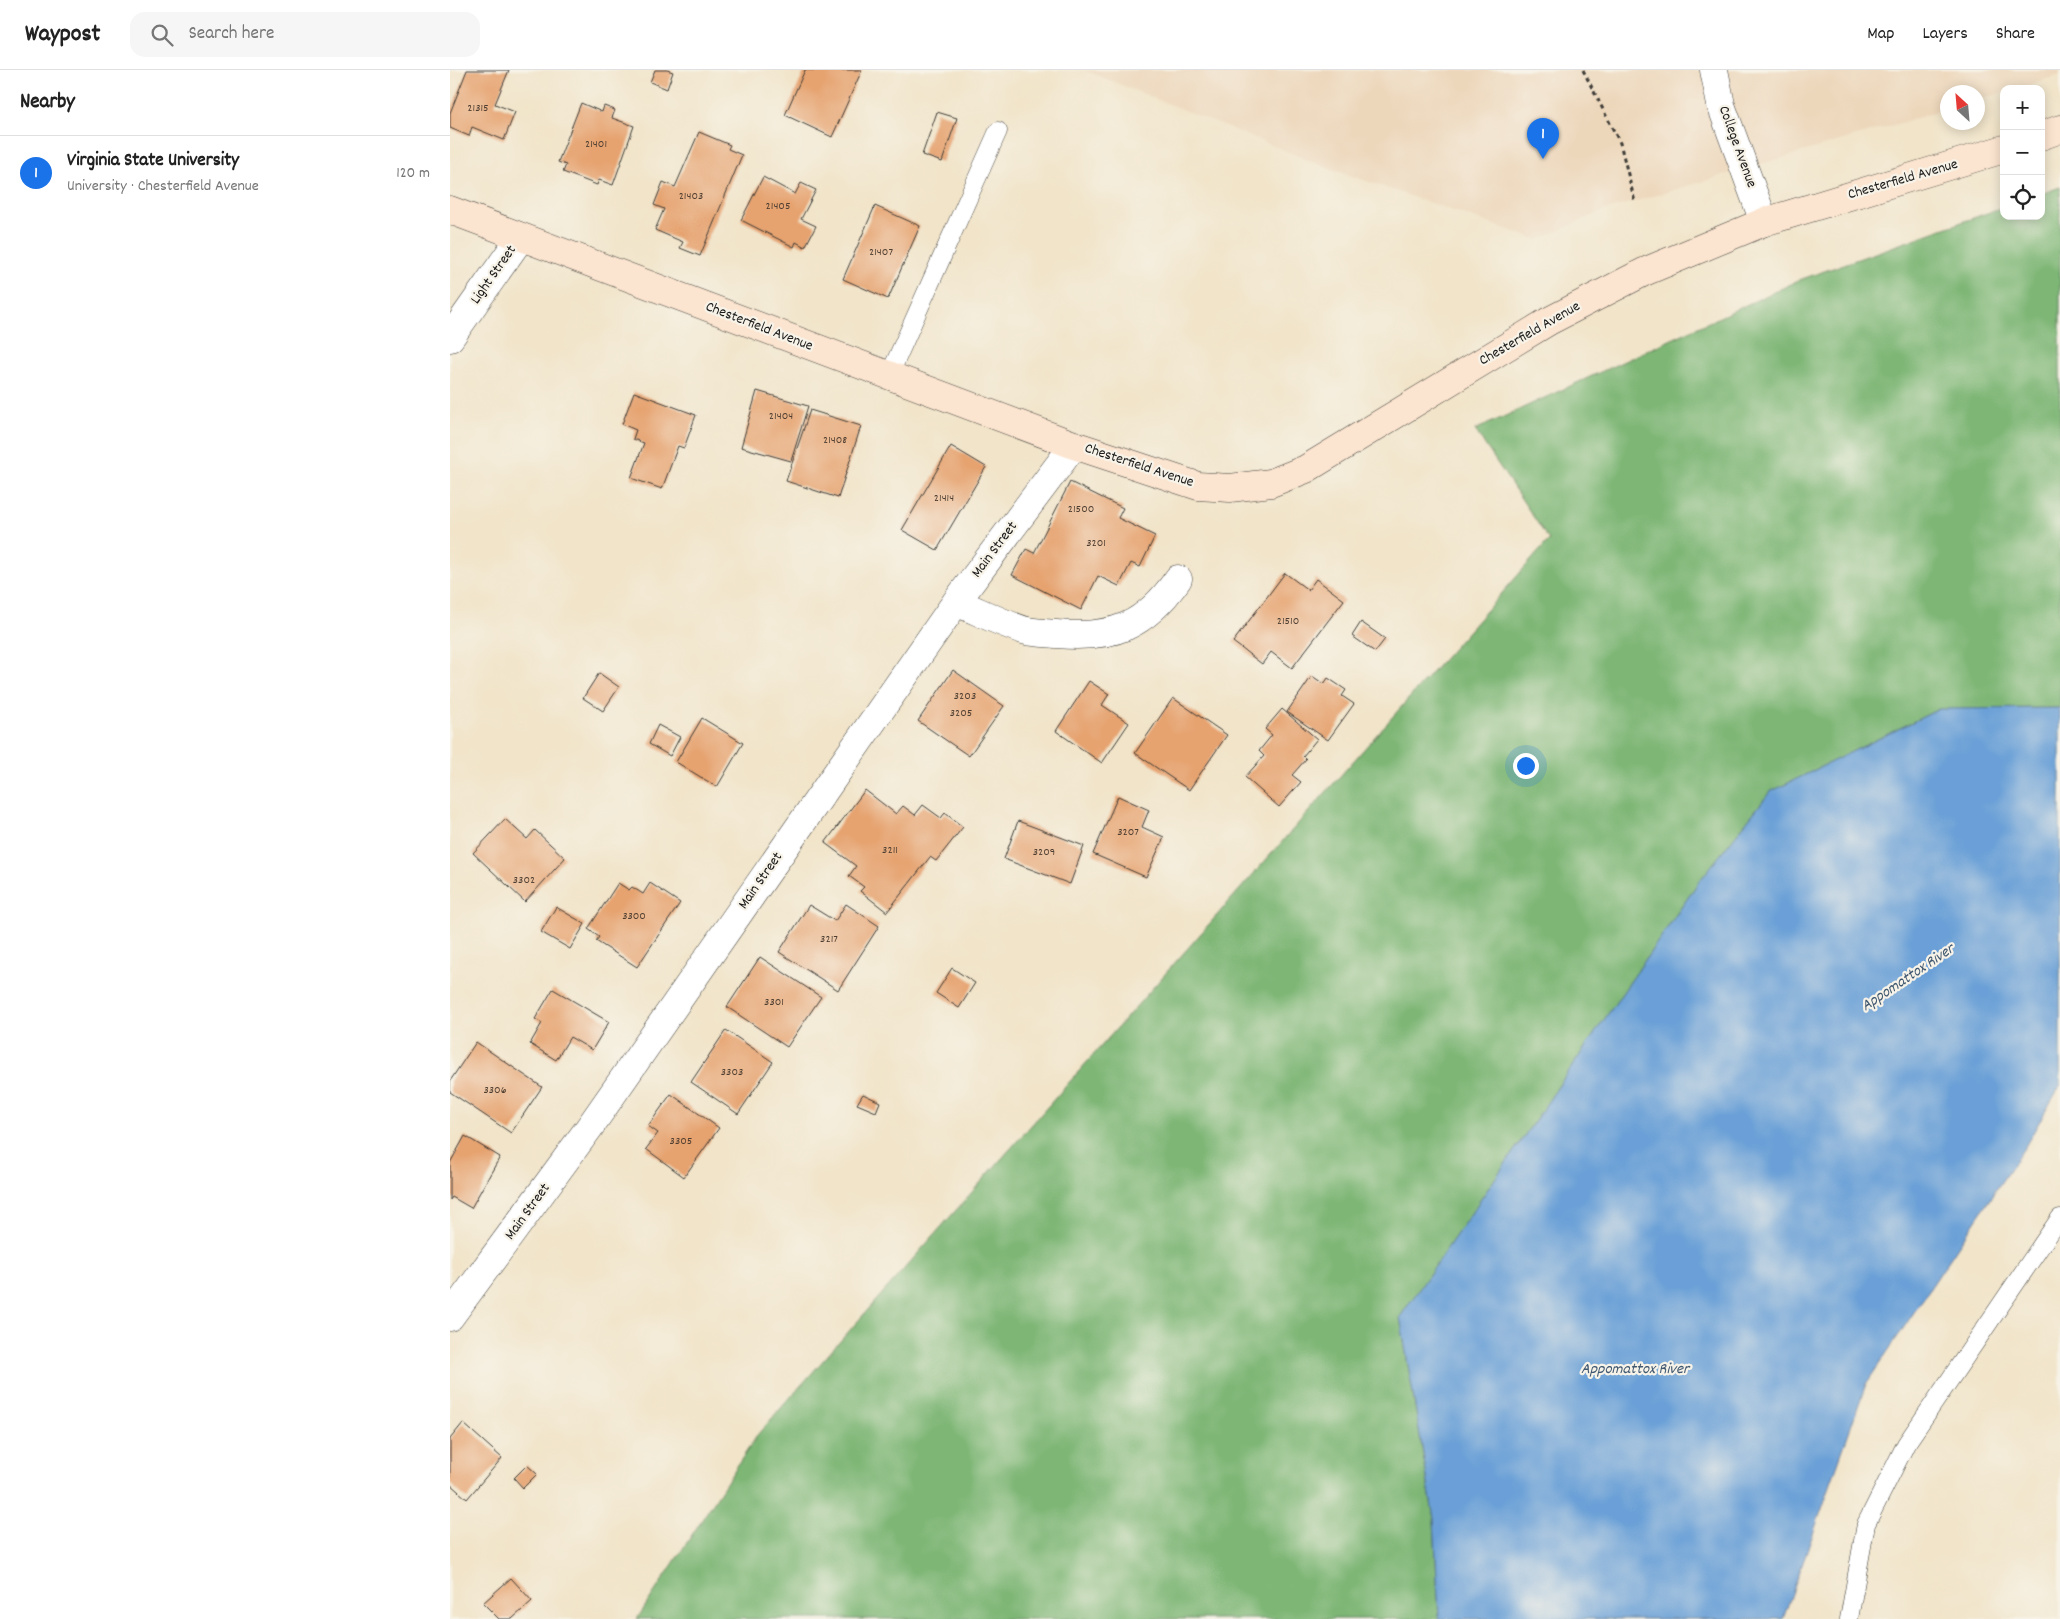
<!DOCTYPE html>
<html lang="en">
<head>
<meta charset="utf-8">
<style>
	:root { --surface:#fff; --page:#f6f6f6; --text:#222; --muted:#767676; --line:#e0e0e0; --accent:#1a73e8 }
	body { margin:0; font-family:Dekko,sans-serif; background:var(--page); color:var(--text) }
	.controls { position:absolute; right:15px; top:15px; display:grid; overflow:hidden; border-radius:10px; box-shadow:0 2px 12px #0003 }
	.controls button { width:45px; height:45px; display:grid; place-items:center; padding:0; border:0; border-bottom:1px solid var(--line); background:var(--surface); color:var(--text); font:25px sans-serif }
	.compass { position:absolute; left:1490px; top:15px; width:45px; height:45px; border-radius:50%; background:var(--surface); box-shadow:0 2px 12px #0003; rotate:334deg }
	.you { position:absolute; left:1075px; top:695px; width:18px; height:18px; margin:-12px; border:4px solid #fff; border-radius:50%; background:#1a73e8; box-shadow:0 0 0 8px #1a73e833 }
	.badge { display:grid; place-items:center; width:32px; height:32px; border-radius:50%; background:var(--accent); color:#fff; font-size:16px; font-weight:700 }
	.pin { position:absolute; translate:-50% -41px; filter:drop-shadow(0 1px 2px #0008) }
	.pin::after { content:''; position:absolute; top:26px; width:18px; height:15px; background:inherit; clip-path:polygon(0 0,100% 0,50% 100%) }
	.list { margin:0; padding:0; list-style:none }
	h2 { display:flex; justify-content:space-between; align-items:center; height:65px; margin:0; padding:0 20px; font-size:21px }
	h2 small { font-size:16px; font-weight:400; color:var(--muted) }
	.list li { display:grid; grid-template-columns:32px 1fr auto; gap:15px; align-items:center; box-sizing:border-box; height:75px; padding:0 20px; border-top:1px solid var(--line) }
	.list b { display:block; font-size:19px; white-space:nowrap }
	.list p { margin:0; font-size:16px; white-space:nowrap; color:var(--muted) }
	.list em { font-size:16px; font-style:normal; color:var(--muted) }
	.icon { flex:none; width:28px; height:28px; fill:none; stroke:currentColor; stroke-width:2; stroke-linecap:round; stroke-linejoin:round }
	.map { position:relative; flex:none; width:1610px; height:1549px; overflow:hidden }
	header { display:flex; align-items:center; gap:30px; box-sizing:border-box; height:70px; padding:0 25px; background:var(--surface); border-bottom:1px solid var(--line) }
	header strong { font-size:24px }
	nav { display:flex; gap:28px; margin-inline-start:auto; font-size:18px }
	.search { width:350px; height:45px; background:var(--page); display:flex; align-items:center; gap:12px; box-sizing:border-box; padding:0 18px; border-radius:15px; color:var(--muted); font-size:19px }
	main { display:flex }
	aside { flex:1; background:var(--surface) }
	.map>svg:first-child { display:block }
	.built { fill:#edd7bb }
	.forest { fill:#7db674; stroke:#4c6948 }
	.water { fill:#6aa0d7; stroke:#435e7a }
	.building { fill:#e6a370 }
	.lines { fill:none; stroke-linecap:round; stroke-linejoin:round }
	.service-casing { stroke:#3c3a36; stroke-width:19 }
	.minor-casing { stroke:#3c3a36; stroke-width:29 }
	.secondary-casing { stroke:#3c3a36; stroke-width:29 }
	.path { stroke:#3c3a36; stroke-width:3; stroke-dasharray:4 4; stroke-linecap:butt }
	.service { stroke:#fff; stroke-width:18 }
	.minor { stroke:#fff; stroke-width:28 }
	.secondary { stroke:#fce5d0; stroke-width:28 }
	.labels { text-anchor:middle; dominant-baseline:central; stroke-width:4.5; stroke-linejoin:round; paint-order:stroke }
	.number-label { font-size:12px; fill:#4e3e31 }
	.street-label { font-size:15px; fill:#1c1c1c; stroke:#f7f3e8 }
	.water-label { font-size:16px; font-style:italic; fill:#3f5770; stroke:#f7f3e8 }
</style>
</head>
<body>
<header>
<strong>Waypost</strong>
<div class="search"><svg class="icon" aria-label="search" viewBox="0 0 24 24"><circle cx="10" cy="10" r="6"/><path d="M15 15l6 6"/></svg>Search here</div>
<nav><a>Map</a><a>Layers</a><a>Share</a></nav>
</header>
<main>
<aside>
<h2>Nearby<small></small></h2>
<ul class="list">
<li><span class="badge">1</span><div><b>Virginia State University</b><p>University · Chesterfield Avenue</p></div><em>120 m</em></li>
</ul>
</aside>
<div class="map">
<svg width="1610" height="1549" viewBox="0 0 1610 1549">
	<rect width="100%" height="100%" fill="#f7f3e8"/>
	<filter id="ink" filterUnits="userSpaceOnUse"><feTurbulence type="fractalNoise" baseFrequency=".02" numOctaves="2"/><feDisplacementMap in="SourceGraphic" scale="10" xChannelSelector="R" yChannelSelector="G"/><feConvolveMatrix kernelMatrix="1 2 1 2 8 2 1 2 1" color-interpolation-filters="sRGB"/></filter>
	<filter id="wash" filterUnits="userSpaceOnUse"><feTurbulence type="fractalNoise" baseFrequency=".0096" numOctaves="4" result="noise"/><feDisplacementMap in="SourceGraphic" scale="20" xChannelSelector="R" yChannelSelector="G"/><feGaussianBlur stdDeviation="1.12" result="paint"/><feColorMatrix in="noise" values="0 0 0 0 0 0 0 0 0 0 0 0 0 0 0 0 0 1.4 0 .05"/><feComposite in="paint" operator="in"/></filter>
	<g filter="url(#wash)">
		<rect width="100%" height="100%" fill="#f1e4c9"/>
		<path class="built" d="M634 0H1610V5L1565 19H1554V22L1528 30V22H1498L1497 39 1156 140 1088 170 876 97Z"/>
		<path class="forest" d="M1610 117V638L1489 639 1320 722 1248 813 950 1247 984 1449 989 1549H187L308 1364 1099 470 1025 360 1352 209 1554 137V146H1591V124Z"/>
		<path class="water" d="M1610 638V1016L1576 1075 1416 1314 1333 1549H989L984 1449 950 1247 1248 813 1320 722 1489 639Z"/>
		<g id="blocks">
			<path class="building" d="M17 0H59L45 34 65 42 54 70 22 57 19 66 0 58V43Z
				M205 0H217L223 2 217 19 200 12Z
				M355 0H412L382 67 335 45Z
				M131 33 152 42 154 36 165 40 162 48 184 56 163 115 149 110 147 115 113 102 116 95 108 92Z
				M487 42 507 48 492 92 472 85Z
				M249 62 280 75 278 79 292 85 250 186 230 178 233 172 205 160 214 139 204 135 213 112 225 117Z
				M313 107 345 124 351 113 366 120 351 149 366 156 355 177 346 172 344 177 291 150Z
				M425 136 470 156 438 229 393 209Z
				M307 321 358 336 341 391 291 377Z
				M184 322 246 345 234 378 228 376 212 419 181 408 194 373 183 369 186 360 172 354Z
				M360 340 411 356 388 428 336 411Z
				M501 376 536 397 487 480 452 460Z
				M620 412 673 438 668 448 705 466 690 497 681 493 669 516 648 506 631 540 562 505 576 479 584 483Z
				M835 503 858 520 866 509 894 530 842 598 821 582 812 594 783 572Z
				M911 552 935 569 925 582 902 566Z
				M503 600 554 636 519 686 468 651Z
				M149 603 169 617 153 641 133 628Z
				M862 606 874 614 878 608 896 620 892 626 904 634 878 670 837 642Z
				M639 611 659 624 652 635 679 653 652 693 606 661Z
				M723 628 777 665 739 720 685 683Z
				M832 639 867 669 853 686 856 689 842 705 851 712 829 737 795 707 814 686 809 681 822 665 815 659Z
				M252 648 293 673 267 717 226 692Z
				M208 655 230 667 220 686 199 674Z
				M415 720 446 744 453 736 465 745 473 735 491 748 495 743 513 757 486 791 480 787 437 842 410 821 414 817 399 806 406 796 375 773Z
				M668 726 699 740 692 757 714 767 696 807 643 784Z
				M55 749 77 769 85 760 115 788 75 832 23 783Z
				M568 751 634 776 620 814 554 789Z
				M168 813 179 820 182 817 193 824 200 813 230 833 187 897 146 871 149 867 138 859Z
				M396 834 429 856 388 920 329 882 359 835 385 851Z
				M106 837 135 854 120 879 91 862Z
				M310 887 371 927 337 977 277 937Z
				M502 898 525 913 509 938 486 923Z
				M103 919 159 952 142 980 120 967 106 990 80 974 92 953 85 949Z
				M276 960 323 992 288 1044 241 1012Z
				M26 972 92 1017 61 1063 0 1022V1011Z
				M221 1024 269 1058 234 1107 196 1079 208 1063 198 1056Z
				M413 1024 430 1032 426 1042 407 1034Z
				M15 1066 50 1087 21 1138 2 1127 0 1130V1093Z
				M13 1353 52 1388 17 1429 0 1414V1369Z
				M77 1395 87 1404 73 1418 64 1408Z
				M61 1508 82 1531 62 1549H49L33 1533Z"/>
		</g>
	</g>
	<g filter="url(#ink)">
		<use href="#blocks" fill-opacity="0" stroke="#3c3a36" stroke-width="1"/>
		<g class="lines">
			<g class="service-casing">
				<path id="service" d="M439 306 548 61
					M1399 1549 1416 1454 1456 1374 1610 1148"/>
			</g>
			<g class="minor-casing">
				<path id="minor" d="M1264 0 1271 35 1314 152
					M0 268 71 167
					M506 532C528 541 555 555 577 561 587 563 598 563 607 564 664 569 695 556 728 509
					M0 1247 139 1058 506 532 624 375"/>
			</g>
			<g class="secondary-casing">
				<path id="secondary" d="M1591 66 1610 59
					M0 140 624 375 748 416 780 418 821 413 856 399 1099 251 1194 202 1314 152 1554 79"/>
			</g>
			<path class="path" d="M1133 0 1170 73 1185 132"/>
			<use href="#service" class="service"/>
			<use href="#minor" class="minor"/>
			<use href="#secondary" class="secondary"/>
		</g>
	</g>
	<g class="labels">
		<g class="number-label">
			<text x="28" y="38">21315</text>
			<text x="146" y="74">21401</text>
			<text x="241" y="126">21403</text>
			<text x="328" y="136">21405</text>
			<text x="431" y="182">21407</text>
			<text x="331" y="346">21404</text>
			<text x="385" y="370">21408</text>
			<text x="494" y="428">21414</text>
			<text x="631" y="439">21500</text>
			<text x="646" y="473">3201</text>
			<text x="838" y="551">21510</text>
			<text x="515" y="626">3203</text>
			<text x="511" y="643">3205</text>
			<text x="678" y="762">3207</text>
			<text x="440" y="780">3211</text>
			<text x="594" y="782">3209</text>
			<text x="74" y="810">3302</text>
			<text x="184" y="846">3300</text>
			<text x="379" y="869">3217</text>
			<text x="324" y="932">3301</text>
			<text x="282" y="1002">3303</text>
			<text x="45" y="1020">3306</text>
			<text x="231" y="1071">3305</text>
		</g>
		<g class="street-label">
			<text transform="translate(1287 77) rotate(70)">College Avenue</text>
			<text transform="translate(1453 110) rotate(-16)">Chesterfield Avenue</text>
			<text transform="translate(44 205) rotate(-55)">Light Street</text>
			<text transform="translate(309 257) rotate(21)">Chesterfield Avenue</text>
			<text transform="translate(1080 264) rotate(-30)">Chesterfield Avenue</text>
			<text transform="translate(689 396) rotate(18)">Chesterfield Avenue</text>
			<text transform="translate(545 480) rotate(-53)">Main Street</text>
			<text transform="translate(311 811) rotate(-55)">Main Street</text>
			<text transform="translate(78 1142) rotate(-54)">Main Street</text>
		</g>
		<g class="water-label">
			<text transform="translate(1458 908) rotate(-34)">Appomattox River</text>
			<text x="1185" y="1299">Appomattox River</text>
		</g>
	</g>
</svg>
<div class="controls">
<button>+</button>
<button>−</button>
<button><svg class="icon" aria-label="locate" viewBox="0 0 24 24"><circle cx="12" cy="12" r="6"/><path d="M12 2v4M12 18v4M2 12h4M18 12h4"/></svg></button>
</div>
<svg class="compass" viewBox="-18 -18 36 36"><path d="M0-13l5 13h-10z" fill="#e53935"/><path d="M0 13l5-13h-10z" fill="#767676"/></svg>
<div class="you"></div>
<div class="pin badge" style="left:1093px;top:89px">1</div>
</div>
</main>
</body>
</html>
